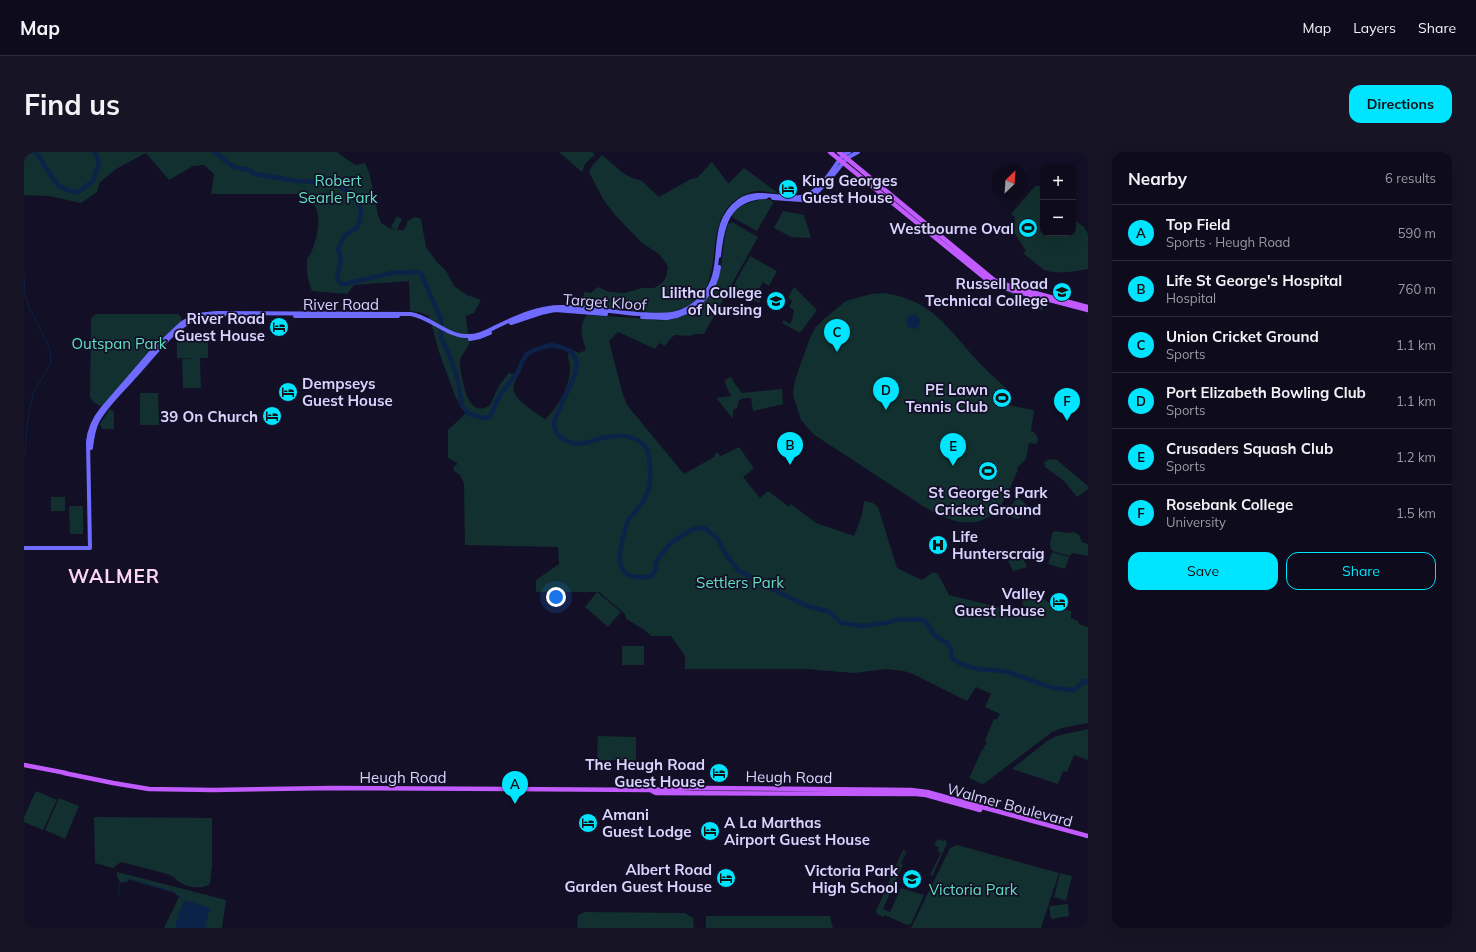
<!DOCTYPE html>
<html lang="en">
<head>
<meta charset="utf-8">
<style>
	:root { --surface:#0e0b1c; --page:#171425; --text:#f1f3f6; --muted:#9b9ba3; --line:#2e2b3b; --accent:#00e5ff }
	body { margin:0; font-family:Mulish,sans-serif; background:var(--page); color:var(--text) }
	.controls { position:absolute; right:12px; top:12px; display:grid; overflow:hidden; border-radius:8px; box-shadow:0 4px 16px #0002 }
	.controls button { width:36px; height:36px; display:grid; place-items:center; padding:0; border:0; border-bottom:1px solid var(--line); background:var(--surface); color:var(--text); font:20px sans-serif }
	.compass { position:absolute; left:968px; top:12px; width:36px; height:36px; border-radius:50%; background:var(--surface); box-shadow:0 4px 16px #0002; rotate:25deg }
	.you { position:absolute; left:532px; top:445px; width:14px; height:14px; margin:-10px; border:3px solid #fff; border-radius:50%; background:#1a73e8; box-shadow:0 0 0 6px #1a73e833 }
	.badge { display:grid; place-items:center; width:26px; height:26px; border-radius:50%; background:var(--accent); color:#111; font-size:13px; font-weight:700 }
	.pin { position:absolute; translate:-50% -33px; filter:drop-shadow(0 1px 2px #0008) }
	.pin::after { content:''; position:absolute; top:21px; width:14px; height:12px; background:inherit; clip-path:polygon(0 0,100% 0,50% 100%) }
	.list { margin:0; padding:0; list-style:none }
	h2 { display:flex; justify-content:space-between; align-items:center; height:52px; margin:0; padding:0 16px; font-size:17px }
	h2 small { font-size:13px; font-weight:400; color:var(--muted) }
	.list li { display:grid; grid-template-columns:26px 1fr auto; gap:12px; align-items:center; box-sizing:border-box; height:56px; padding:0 16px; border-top:1px solid var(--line) }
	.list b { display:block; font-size:15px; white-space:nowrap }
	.list p { margin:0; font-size:13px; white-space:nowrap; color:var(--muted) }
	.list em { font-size:13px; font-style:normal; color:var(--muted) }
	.actions { display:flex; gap:8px; padding:12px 16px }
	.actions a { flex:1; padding:9px 0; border:1px solid var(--accent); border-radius:12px; text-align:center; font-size:14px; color:var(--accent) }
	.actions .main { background:var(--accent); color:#111 }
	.map { position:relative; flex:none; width:1064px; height:776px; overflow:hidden; border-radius:12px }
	header { display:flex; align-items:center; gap:24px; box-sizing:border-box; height:56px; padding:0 20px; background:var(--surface); border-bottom:1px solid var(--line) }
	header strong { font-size:19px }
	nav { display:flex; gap:22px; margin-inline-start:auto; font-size:14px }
	.intro { display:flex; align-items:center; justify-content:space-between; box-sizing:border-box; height:96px; padding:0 24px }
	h1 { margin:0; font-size:28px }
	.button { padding:10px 18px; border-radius:12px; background:var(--accent); color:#111; font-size:14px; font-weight:700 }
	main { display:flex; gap:24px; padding:0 24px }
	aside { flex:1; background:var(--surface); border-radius:12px; box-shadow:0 4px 16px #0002 }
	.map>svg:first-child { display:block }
	.green { fill:#12302f }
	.water { fill:#0c2248 }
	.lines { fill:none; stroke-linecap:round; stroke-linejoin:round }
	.stream { stroke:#0c2248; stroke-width:1 }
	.river { stroke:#0c2248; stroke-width:4.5 }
	.secondary { stroke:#6f6bff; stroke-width:4 }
	.primary { stroke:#c25bff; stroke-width:4.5 }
	.labels { text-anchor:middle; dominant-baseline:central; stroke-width:3.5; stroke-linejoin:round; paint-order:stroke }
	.park-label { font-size:15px; fill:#5fe0c0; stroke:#130f26 }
	.poi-label { font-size:15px; font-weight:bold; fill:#d9d4ff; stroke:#130f26; text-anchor:end }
	.street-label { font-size:15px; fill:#d9d4ff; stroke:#130f26 }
	.district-label { font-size:19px; font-weight:bold; letter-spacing:1px; fill:#ffd6f0; stroke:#130f26 }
</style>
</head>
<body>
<header>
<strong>Map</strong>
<nav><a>Map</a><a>Layers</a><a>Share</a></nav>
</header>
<div class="intro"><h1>Find us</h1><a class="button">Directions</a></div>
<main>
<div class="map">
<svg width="1064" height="776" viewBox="0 0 1064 776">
	<rect width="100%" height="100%" fill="#130f26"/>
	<path class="green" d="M0 0H313L322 7 332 13 341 11 345 20 354 63 357 71 367 77 371 78 367 75 373 64 378 67 373 78H380L384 69 391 65 397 67 402 95 412 109 422 119 430 134 443 143 457 148 450 161 442 164C442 172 446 186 445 192 443 198 437 203 436 209 435 216 438 224 439 231 442 243 448 265 466 253L476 232 485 221 494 224C492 228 488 234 490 239 492 249 512 261 521 267 534 256 547 232 546 214 545 209 544 206 544 201 548 197 551 199 555 201L562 198C558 186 554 173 563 163 580 164 596 165 612 166 622 167 633 169 643 168 667 166 687 148 694 126 700 108 698 89 704 72L708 70 734 85 680 182H671L665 184 651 183 646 187 641 194 635 191 631 197 594 180 585 189 598 239 603 253 660 322 690 305 692 300 697 304 715 295 730 316 719 325 736 346 744 339 765 355 767 352 792 371 830 384 838 363 840 349 849 351 854 355 873 416 898 428 909 420 914 422 925 443 1002 462 996 442H1012L1033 456 1047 459V466L1054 469 1055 472 1064 475V571L1038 576 1028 580 961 631 958 632 945 626 958 598 961 597 959 596 963 591 961 588 970 567 972 568 976 562 961 555 967 542 952 535 943 549 891 523 880 519 862 517 830 521 782 517H661V504L647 484H627L619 477 602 467 601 462 575 440H512V428L535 412 534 395 441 393 440 332 436 323 430 319 429 314 433 313V311L424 306V278L442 261 432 246 416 203 405 164 395 160 386 159 385 129 330 133 323 142 288 139C284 130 282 119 283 109 283 105 286 104 287 101 295 82 302 50 276 42H187L190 22 180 13 169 14 145 28 122 1 92 17 76 30 73 40 57 51 25 44 0 43Z
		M535 0H568L571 2 561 12 558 20Z
		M578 3 599 21 608 26 618 29 635 45 667 27 673 26 688 10 703 30 705 31 720 16 754 41C747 41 740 39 733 39 726 40 718 43 713 47 671 77 713 145 647 160 638 162 628 160 619 160 599 158 579 156 558 154L560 140 567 141 574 135 585 140 600 141 618 136H630L638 131 642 125 644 115 642 111 635 102 617 90 591 63 579 47 565 20 567 15Z
		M1011 34H1015L1019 38V81H1049V67L1060 75 1064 82V117C1052 119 1032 123 1020 118L999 101 1002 99 989 79 991 65 987 62Z
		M738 47 747 48 749 51 733 79 709 66 708 63C714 53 727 50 738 47Z
		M759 59 780 63 787 86 767 85 750 76Z
		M726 104 753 119 745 134 739 130 732 142 734 144 732 147 736 149 735 151 708 136Z
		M770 135 793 158 776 181 758 171 760 168 766 172 769 165 770 158 765 155 768 149 764 145Z
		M980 139 1016 148 1019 159Z
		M859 141C905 147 921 172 949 204 960 216 972 227 984 238L983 253 1010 258 1007 279 1010 280 1014 286 1013 292 1005 291 1002 307 993 316 994 318C986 334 981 354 966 364 956 371 943 372 931 369 909 363 889 347 870 335 843 317 816 300 789 282L777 268 769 243 770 233 774 219 786 186 791 176 801 166 822 149 847 142Z
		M72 162H153C157 163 158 167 157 170L79 253 76 254 69 250 66 245 67 166Z
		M153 186 184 187V206H176L177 236H159L158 207 172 206H153Z
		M706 225 709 227V229L718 241 758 237 759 252 729 259 727 246H719L715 248 713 256 709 258V267L692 246 707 244 701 231V228Z
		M116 241H134L135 273H116Z
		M86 257 90 260V277H78L76 272Z
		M1026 307 1033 308 1064 334V337L1053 345 1040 329 1021 315 1020 310Z
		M27 345H41V359H27Z
		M992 347H996L1005 355 1001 362 998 361 995 367 987 365 984 359Z
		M45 354H59V382H46Z
		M1031 379 1045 381 1050 380 1055 383 1058 390 1064 392V404L1048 401 1046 404 1028 399 1026 393 1028 381Z
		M1028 400 1045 405 1041 417 1024 412Z
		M998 403 1003 415 989 419 984 409Z
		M573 440 597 460 584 475 561 455Z
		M598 494H620V513H598Z
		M1064 577V608L1050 603 1043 620 1039 619 1034 632 988 617 1023 589 1032 584Z
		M574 584 612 585V608H573Z
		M12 639 33 648 19 678 0 670V665Z
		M35 646 55 654 41 687 21 678Z
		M70 665 188 666V713L186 732C179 737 167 736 159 732 154 730 151 725 146 723 130 718 113 714 97 710L89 716 71 711Z
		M914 687 920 689 921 687 923 691 909 723 907 724V721L917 701 913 699 915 696 910 692Z
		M933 693 1035 721 1017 776H887L926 696Z
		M879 698 881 699 855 756 881 700 883 699 877 711 879 712 859 757 866 760 877 736 900 743 887 772 883 773 861 763 860 765 853 762 852 759Z
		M93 720 202 748 198 776H140L155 745 150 740 105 727 103 730 97 731 93 725Z
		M1036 721 1048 724 1042 749 1030 745Z
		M1044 752 1045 764 1027 767 1025 754Z
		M561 760 661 761 669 766 670 776H553L554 763Z
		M682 764H806L809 776H682Z"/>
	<path class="water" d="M882 170a7 7 0 1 1 14 0a7 7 0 1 1-14 0Z
		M161 748 186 756 181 776H151L155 760Z"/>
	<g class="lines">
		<path class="stream" d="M0 123 1 143 5 155 26 197 27 211 9 242 3 272 1 304
			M94 744 95 743V731L100 730 104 727 149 740 160 749"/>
		<path class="river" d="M12 0 27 24 35 34 48 40H54L69 29 75 11 71 0
			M190 0 210 15 225 18 230 22 273 29 294 30 301 28 312 32 325 40 330 45 335 53 337 59 336 68 332 76 320 84 314 98C321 109 312 118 314 128L317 132H321L368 121 394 120 397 122 417 167V185L428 210 434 229 438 254 445 262 459 266 466 265 476 243 494 220 498 210 503 202 510 198 527 193 537 195 546 199 551 205 553 211 551 223 538 251 536 257 531 266 530 273 533 282C537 285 543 290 548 291 558 294 569 288 578 286 592 283 611 282 621 294 627 301 627 328 625 336 623 344 616 354 611 360 610 363 607 364 605 367 601 374 600 383 598 390 591 418 600 429 628 424L631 418 632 410 643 395 651 388 669 377 677 376 682 377 693 386 702 403 714 418 742 434 783 454 806 460 817 471 838 474 861 471 876 467 888 468 895 467 898 468 902 470 910 483 923 491 927 497 928 506 935 511 953 517 981 519 1029 536 1050 538 1060 529 1064 530"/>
		<path class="secondary" d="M749 46 777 48 789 44 805 28 823 6 834 0
			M695 104C698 73 704 46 742 45
			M271 164H374
			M618 165C627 165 635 166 643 166 670 163 692 141 695 115
			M487 171 517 161 531 158 582 162
			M446 187 456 185 466 181
			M67 296C68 287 69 278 73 270 82 253 98 239 110 225 127 207 145 181 167 169 177 164 188 163 200 163
			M0 396H66L64 290C65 277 70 267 78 257L128 199 158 171 172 163 193 161 387 162C406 165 423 184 442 184 455 185 465 178 476 173 495 164 515 155 537 155 563 155 589 160 615 162 625 162 637 164 648 162 660 160 671 153 679 144 705 116 681 74 715 49 736 34 765 53 785 42 800 34 809 16 819 3L825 0"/>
		<path class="primary" d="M806 0 967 131 987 138 1064 158
			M815 0 970 128 989 135 1064 155
			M0 613 42 621
			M40 621 89 631 125 637 189 638 308 636 625 638 675 636 887 638 903 640 1064 684
			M628 639 632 641 892 642 902 643 956 658"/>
	</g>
	<defs>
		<g id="hotel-disc" transform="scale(1)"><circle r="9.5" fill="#00e5ff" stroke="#130f26"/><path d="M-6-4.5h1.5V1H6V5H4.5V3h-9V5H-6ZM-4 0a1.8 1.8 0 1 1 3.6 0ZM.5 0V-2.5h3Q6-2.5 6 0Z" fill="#111"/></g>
		<g id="stadium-disc" transform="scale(1)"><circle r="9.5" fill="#00e5ff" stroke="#130f26"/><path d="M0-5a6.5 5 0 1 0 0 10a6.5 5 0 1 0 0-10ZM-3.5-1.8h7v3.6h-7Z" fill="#111"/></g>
		<g id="university-disc" transform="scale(1)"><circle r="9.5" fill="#00e5ff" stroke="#130f26"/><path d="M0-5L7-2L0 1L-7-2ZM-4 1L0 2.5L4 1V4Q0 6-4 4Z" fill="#111"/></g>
		<g id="hospital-disc" transform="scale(1)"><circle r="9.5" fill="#00e5ff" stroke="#130f26"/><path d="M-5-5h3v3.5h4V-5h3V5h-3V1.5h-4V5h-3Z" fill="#111"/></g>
		<g id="school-disc" transform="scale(1)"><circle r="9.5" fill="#00e5ff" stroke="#130f26"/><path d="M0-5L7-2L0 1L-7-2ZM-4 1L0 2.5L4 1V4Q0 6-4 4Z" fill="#111"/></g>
	</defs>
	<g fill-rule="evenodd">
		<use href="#hotel-disc" x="764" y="37"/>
		<use href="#stadium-disc" x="1004" y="76"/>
		<use href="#university-disc" x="1038" y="140"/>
		<use href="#university-disc" x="752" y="149"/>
		<use href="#hotel-disc" x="255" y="175"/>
		<use href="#hotel-disc" x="264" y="240"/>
		<use href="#stadium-disc" x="978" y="246"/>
		<use href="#hotel-disc" x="248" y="264"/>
		<use href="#stadium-disc" x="964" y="319"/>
		<use href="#hospital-disc" x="914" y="393"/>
		<use href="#hotel-disc" x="1035" y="450"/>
		<use href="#hotel-disc" x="695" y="621"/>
		<use href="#hotel-disc" x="564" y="671"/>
		<use href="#hotel-disc" x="686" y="679"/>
		<use href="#hotel-disc" x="702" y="726"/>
		<use href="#school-disc" x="888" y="727"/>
	</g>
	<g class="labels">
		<g class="park-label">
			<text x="314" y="28">Robert<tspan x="314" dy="17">Searle Park</tspan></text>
			<text x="95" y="191">Outspan Park</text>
			<text x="716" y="430">Settlers Park</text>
			<text x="949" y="737">Victoria Park</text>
		</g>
		<g class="poi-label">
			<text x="778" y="28" text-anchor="start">King Georges<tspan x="778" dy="17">Guest House</tspan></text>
			<text x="990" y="76">Westbourne Oval</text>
			<text x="1024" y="131">Russell Road<tspan x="1024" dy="17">Technical College</tspan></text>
			<text x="738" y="140">Lilitha College<tspan x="738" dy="17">of Nursing</tspan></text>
			<text x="241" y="166">River Road<tspan x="241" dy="17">Guest House</tspan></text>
			<text x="278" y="231" text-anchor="start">Dempseys<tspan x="278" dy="17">Guest House</tspan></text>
			<text x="964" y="237">PE Lawn<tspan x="964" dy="17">Tennis Club</tspan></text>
			<text x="234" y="264">39 On Church</text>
			<text x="964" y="340" text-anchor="middle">St George's Park<tspan x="964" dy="17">Cricket Ground</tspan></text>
			<text x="928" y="384" text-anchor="start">Life<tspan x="928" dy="17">Hunterscraig</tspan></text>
			<text x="1021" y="441">Valley<tspan x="1021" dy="17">Guest House</tspan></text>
			<text x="681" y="612">The Heugh Road<tspan x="681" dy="17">Guest House</tspan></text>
			<text x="578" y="662" text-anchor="start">Amani<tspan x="578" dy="17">Guest Lodge</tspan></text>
			<text x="700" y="670" text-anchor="start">A La Marthas<tspan x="700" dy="17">Airport Guest House</tspan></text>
			<text x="688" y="717">Albert Road<tspan x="688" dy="17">Garden Guest House</tspan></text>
			<text x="874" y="718">Victoria Park<tspan x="874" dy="17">High School</tspan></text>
		</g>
		<g class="street-label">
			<text transform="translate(581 150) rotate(4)">Target Kloof</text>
			<text x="317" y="152">River Road</text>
			<text x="379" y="625">Heugh Road</text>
			<text transform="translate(765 625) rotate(1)">Heugh Road</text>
			<text transform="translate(986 653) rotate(15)">Walmer Boulevard</text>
		</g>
		<g class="district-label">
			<text x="90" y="424">WALMER</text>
		</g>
	</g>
</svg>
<div class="controls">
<button>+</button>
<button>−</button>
</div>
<svg class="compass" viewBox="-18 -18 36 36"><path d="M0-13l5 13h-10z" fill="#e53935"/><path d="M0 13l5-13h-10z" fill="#9b9ba3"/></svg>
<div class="you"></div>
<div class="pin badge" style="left:491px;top:652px">A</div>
<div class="pin badge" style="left:766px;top:313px">B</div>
<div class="pin badge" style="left:813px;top:200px">C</div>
<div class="pin badge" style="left:862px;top:258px">D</div>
<div class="pin badge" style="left:929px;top:314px">E</div>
<div class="pin badge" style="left:1043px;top:269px">F</div>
</div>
<aside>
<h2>Nearby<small>6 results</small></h2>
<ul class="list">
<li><span class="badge">A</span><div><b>Top Field</b><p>Sports · Heugh Road</p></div><em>590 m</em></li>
<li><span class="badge">B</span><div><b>Life St George's Hospital</b><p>Hospital</p></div><em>760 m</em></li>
<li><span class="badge">C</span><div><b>Union Cricket Ground</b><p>Sports</p></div><em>1.1 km</em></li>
<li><span class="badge">D</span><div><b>Port Elizabeth Bowling Club</b><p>Sports</p></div><em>1.1 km</em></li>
<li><span class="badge">E</span><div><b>Crusaders Squash Club</b><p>Sports</p></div><em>1.2 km</em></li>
<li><span class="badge">F</span><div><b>Rosebank College</b><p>University</p></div><em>1.5 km</em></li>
</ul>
<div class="actions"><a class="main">Save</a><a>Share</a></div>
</aside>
</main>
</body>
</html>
